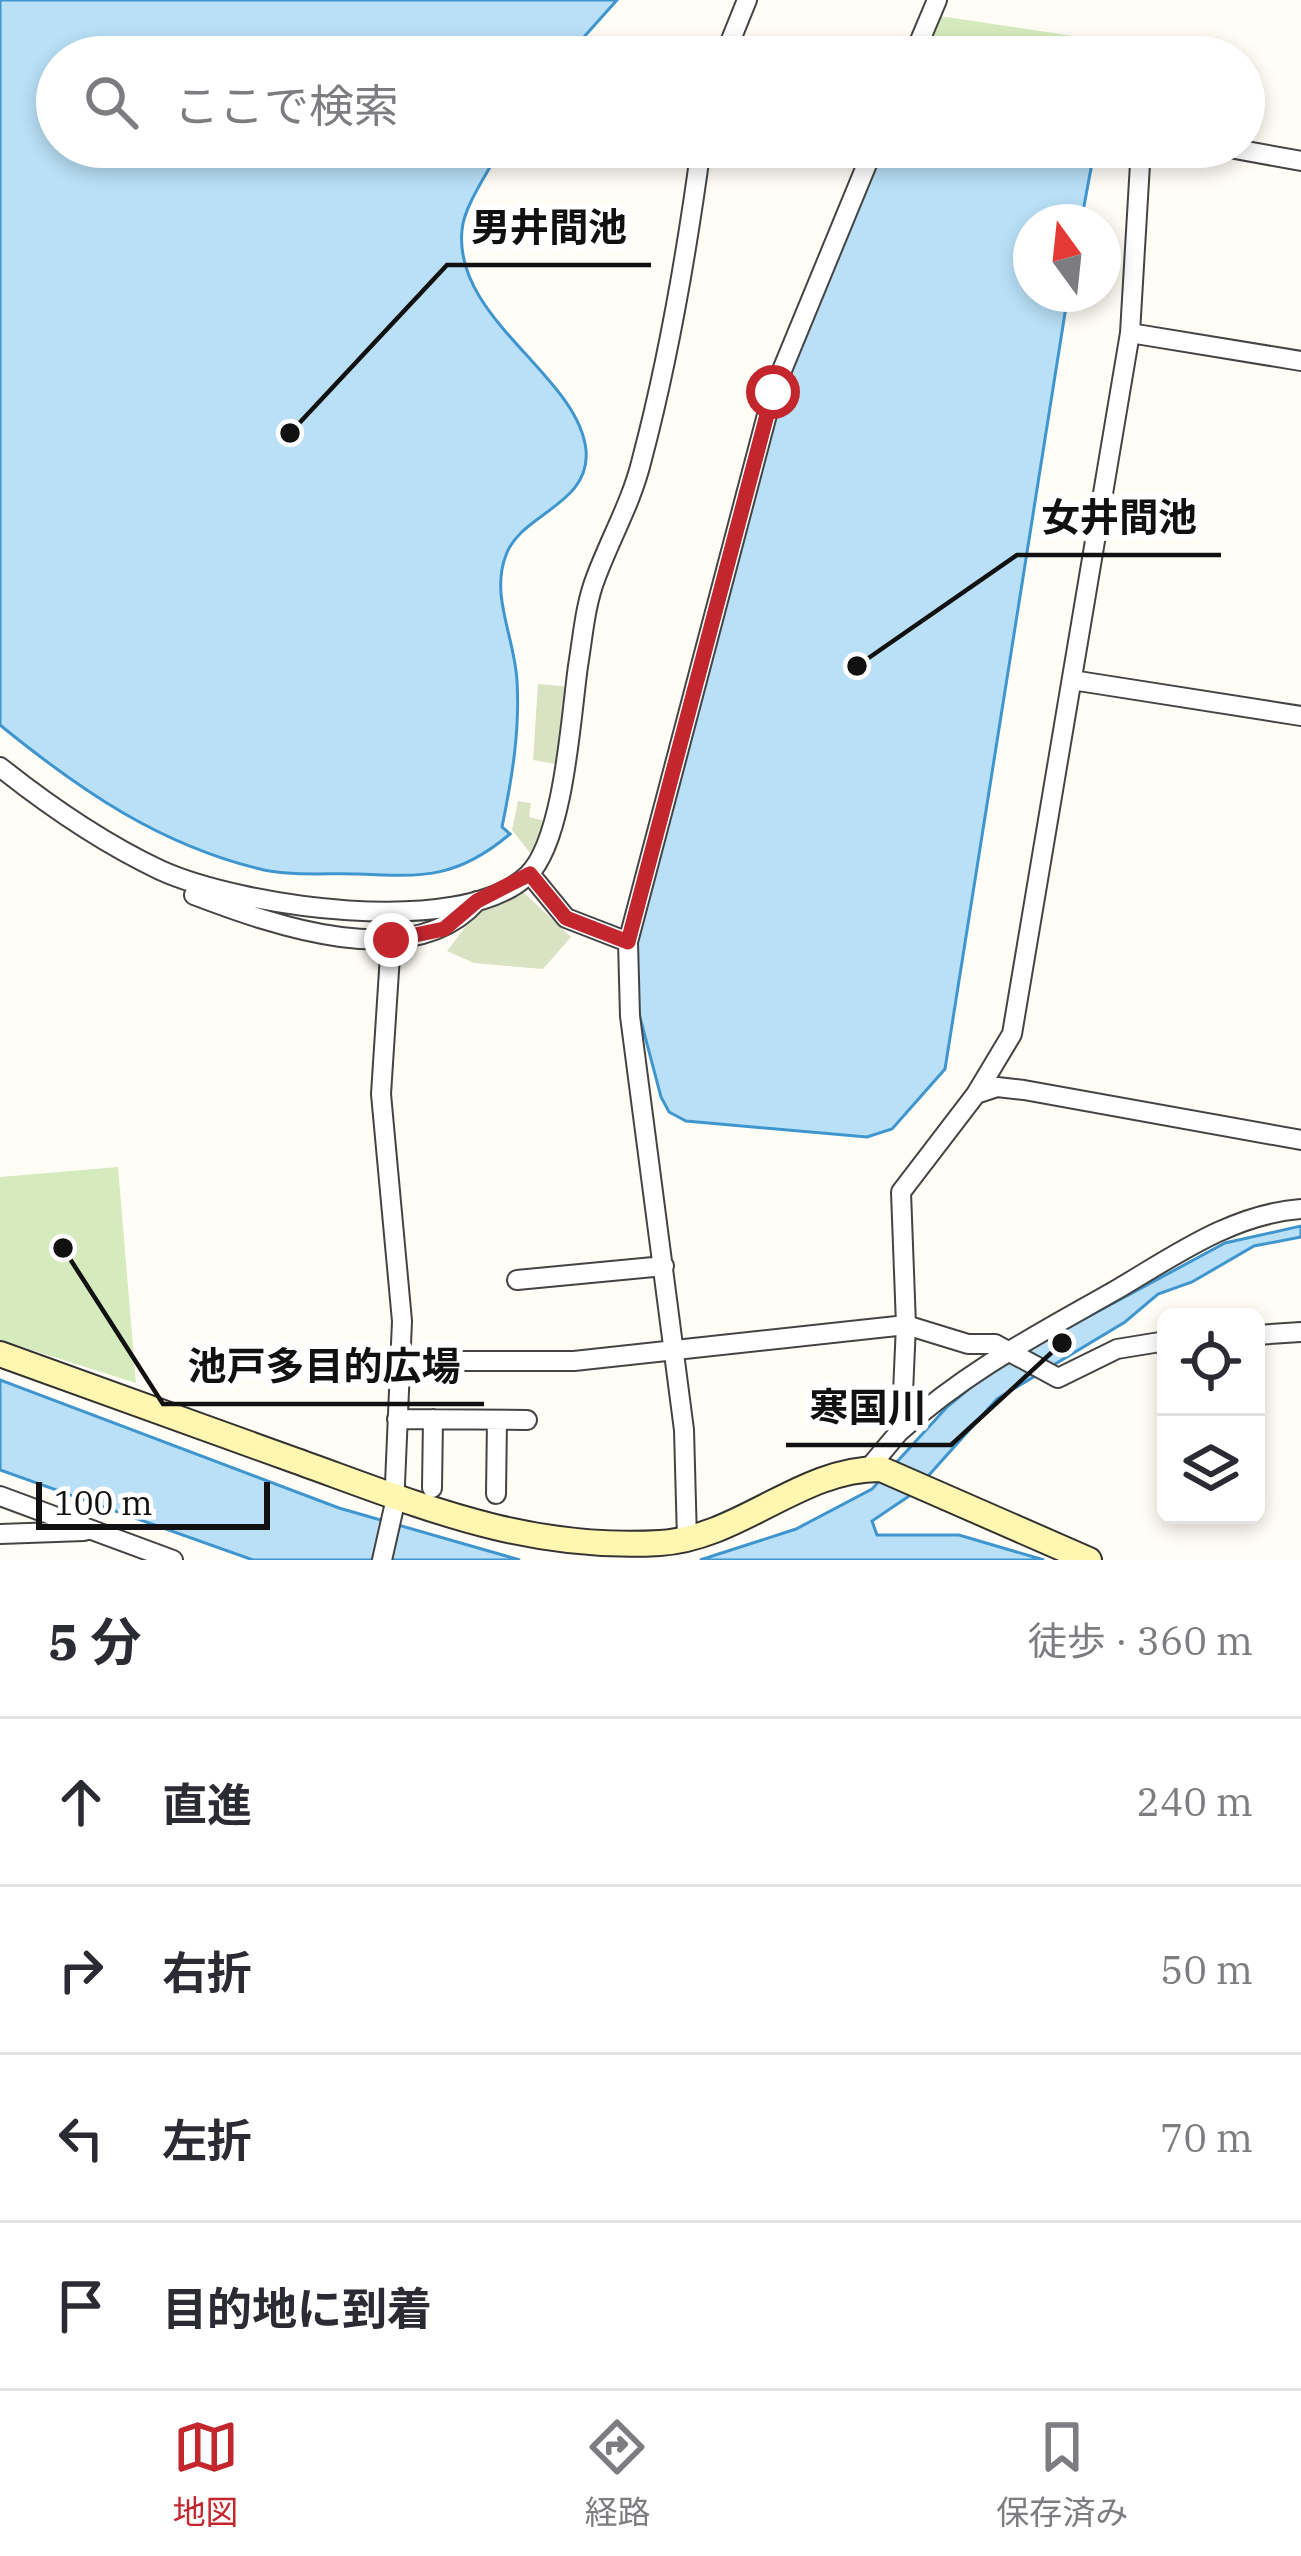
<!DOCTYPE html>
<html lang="ja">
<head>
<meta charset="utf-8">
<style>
	:root { --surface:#fff; --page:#f2f2f3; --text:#2b2b33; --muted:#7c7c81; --line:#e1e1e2; --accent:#c4262e }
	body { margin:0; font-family:"IBM Plex Serif","Noto Sans JP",serif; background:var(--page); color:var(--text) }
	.controls { position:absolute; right:36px; bottom:36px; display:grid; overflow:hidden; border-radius:18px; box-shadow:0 6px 18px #0003 }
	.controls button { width:108px; height:108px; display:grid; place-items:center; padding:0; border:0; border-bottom:3px solid var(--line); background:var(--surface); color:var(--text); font:60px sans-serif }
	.compass { position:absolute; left:1013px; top:204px; width:108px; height:108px; border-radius:50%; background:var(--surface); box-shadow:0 6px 18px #0003; rotate:345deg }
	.scale { position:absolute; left:36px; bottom:30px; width:234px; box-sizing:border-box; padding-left:12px; border:6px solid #111; border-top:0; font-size:33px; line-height:42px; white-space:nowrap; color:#111; -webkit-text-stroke:9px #fff; paint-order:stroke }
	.stop { position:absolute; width:36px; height:36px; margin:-27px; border:9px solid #c4262e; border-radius:50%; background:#fff }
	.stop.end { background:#c4262e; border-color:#fff; box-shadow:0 3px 12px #0008 }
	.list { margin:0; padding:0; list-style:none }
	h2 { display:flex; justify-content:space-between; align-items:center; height:156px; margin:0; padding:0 48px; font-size:51px }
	h2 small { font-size:39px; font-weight:400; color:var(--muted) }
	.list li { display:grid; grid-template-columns:78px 1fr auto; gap:36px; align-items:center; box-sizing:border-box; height:168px; padding:0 48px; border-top:3px solid var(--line) }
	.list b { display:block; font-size:45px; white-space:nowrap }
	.list em { font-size:39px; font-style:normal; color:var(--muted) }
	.icon { flex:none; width:66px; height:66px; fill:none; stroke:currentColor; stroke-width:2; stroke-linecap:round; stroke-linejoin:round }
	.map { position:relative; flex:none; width:1301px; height:1560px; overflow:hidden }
	.search { position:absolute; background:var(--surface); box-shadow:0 6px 18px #0003; left:36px; right:36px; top:36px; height:132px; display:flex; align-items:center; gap:30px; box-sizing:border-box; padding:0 42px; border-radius:66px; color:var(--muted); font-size:45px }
	.sheet { height:828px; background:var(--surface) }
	nav { display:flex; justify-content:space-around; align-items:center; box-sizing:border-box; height:168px; border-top:3px solid var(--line); background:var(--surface); font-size:33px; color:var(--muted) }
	nav a { display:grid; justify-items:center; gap:6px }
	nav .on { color:var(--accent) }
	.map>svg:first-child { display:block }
	.green { fill:#d5ebbd }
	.cemetery { fill:#d9e3c4 }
	.water { fill:#b9e0f7; stroke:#3f96cf; stroke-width:3 }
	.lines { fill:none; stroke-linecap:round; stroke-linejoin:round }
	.street-casing { stroke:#444; stroke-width:22 }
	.secondary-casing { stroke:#333; stroke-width:28 }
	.street { stroke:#fff; stroke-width:18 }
	.secondary { stroke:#fff6b0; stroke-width:24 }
	.route { stroke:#c4262e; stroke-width:15 }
	.leader { fill:none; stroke:#111; stroke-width:4.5 }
	.callout-dot { fill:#111; stroke:#fff; stroke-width:4.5 }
	.callout-label { font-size:39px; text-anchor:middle; font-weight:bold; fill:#111; stroke:#fff; stroke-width:12; stroke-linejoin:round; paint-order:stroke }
</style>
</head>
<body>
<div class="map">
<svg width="1301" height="1560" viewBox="0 0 1301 1560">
	<rect width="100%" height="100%" fill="#fffdf5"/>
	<path class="green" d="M933 15 1120 43 1118 57H915Z
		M118 1167 136 1383 0 1340V1177Z"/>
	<path class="cemetery" d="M538 684 572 687 560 765 533 760Z
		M518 801 531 803 529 817 550 822 531 854 512 830Z
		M518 887 571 937 543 969 474 963 447 951 482 905Z"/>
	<path class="water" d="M0 0H617L566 57H57V147H501C490 170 464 205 462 230 453 319 578 375 586 450 591 505 521 513 506 555 490 596 515 638 517 681 520 731 512 778 502 827L510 834C457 879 423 877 356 874 327 873 293 876 264 870 161 846 81 791 0 725Z
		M881 147H1095L1081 222H1031V294H1068L945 1069 892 1129 867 1137 686 1121 669 1112 661 1097 632 987 635 935 776 398Z
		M1301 1226V1237L1254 1246 1192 1282 1158 1294 1125 1322 997 1399 912 1494 872 1521 877 1535H959L1044 1560H700L796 1529 872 1489 947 1407 982 1378 1041 1342 1225 1243Z
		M0 1380 339 1508 520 1560H253L0 1470Z"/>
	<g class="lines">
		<g class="street-casing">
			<path id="street" d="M724 57 747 0
				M913 57 937 0
				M1224 147 1301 161
				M1130 333 1301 361
				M1072 680 1301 716
				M0 767C49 806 103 843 160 870 239 906 460 940 528 875 564 840 571 716 578 666 583 636 585 605 596 577 611 537 632 501 642 459 669 357 687 251 701 147
				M530 874 566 918 628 942
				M194 895C273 925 412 975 477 901
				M976 1094 1012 1034 1130 333 1141 147
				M517 1280 664 1266
				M1256 1335 1301 1332
				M399 1361H574L906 1325 968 1344H995L1058 1378 1117 1349 1166 1341
				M397 1419 527 1420
				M899 1432C968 1370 1037 1335 1116 1290 1174 1256 1232 1214 1301 1209
				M868 1469 899 1432 902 1415 906 1325 901 1192 976 1094 997 1087 1024 1090 1301 1140
				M432 1488 433 1419
				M496 1494 497 1420
				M0 1496 173 1560
				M0 1534 84 1531
				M687 1539 684 1430 630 1016 628 942 773 392 874 147
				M382 1560 394 1507 402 1321 381 1094 391 940"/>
		</g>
		<g class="secondary-casing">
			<path id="secondary" d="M0 1354C97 1389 194 1424 291 1459 417 1504 523 1551 660 1543 740 1538 801 1468 881 1469L1089 1560"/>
		</g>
		<use href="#street" class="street"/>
		<use href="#secondary" class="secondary"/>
	</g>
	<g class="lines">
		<path class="route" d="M391 940 444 929 477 901 530 874 566 918 628 942 773 392"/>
	</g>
	<path class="leader" d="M290 433L447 265H651M857 666L1017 555H1221M63 1248L163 1404H484M1062 1343L951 1445H786"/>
	<g class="callout-dot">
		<circle cx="290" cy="433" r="12"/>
		<circle cx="857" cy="666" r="12"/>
		<circle cx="63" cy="1248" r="12"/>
		<circle cx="1062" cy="1343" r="12"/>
	</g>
	<g class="callout-label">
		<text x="549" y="241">男井間池</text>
		<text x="1119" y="531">女井間池</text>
		<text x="324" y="1380">池戸多目的広場</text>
		<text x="868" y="1421">寒国川</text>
	</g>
</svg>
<div class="controls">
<button><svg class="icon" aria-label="locate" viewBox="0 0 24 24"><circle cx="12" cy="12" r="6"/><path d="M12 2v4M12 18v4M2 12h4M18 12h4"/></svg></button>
<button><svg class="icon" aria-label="layers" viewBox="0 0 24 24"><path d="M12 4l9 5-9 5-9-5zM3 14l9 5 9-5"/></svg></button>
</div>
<svg class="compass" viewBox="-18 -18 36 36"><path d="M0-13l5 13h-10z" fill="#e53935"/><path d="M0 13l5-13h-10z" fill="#7c7c81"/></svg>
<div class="scale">100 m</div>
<div class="stop" style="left:773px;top:392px"></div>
<div class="stop end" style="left:391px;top:940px"></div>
<div class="search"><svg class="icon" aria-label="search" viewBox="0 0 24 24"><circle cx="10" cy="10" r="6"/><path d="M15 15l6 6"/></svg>ここで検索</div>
</div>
<section class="sheet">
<h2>5 分<small>徒歩 · 360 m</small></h2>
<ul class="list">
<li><svg class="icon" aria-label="ahead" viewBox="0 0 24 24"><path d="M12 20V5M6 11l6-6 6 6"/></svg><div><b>直進</b></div><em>240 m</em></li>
<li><svg class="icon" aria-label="right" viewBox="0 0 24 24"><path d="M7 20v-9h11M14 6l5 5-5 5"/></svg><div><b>右折</b></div><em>50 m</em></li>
<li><svg class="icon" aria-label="left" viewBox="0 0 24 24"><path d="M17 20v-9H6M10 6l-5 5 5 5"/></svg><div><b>左折</b></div><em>70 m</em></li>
<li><svg class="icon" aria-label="arrive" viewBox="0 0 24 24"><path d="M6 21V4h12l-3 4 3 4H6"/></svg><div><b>目的地に到着</b></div></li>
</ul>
</section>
<nav>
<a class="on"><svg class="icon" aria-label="map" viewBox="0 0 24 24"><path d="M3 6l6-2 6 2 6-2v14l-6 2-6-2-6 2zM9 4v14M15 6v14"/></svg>地図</a>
<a><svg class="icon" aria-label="directions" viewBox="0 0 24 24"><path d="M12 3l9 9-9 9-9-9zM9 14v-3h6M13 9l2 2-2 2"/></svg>経路</a>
<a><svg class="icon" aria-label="saved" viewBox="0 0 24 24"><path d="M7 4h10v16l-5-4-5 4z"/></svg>保存済み</a>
</nav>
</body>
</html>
